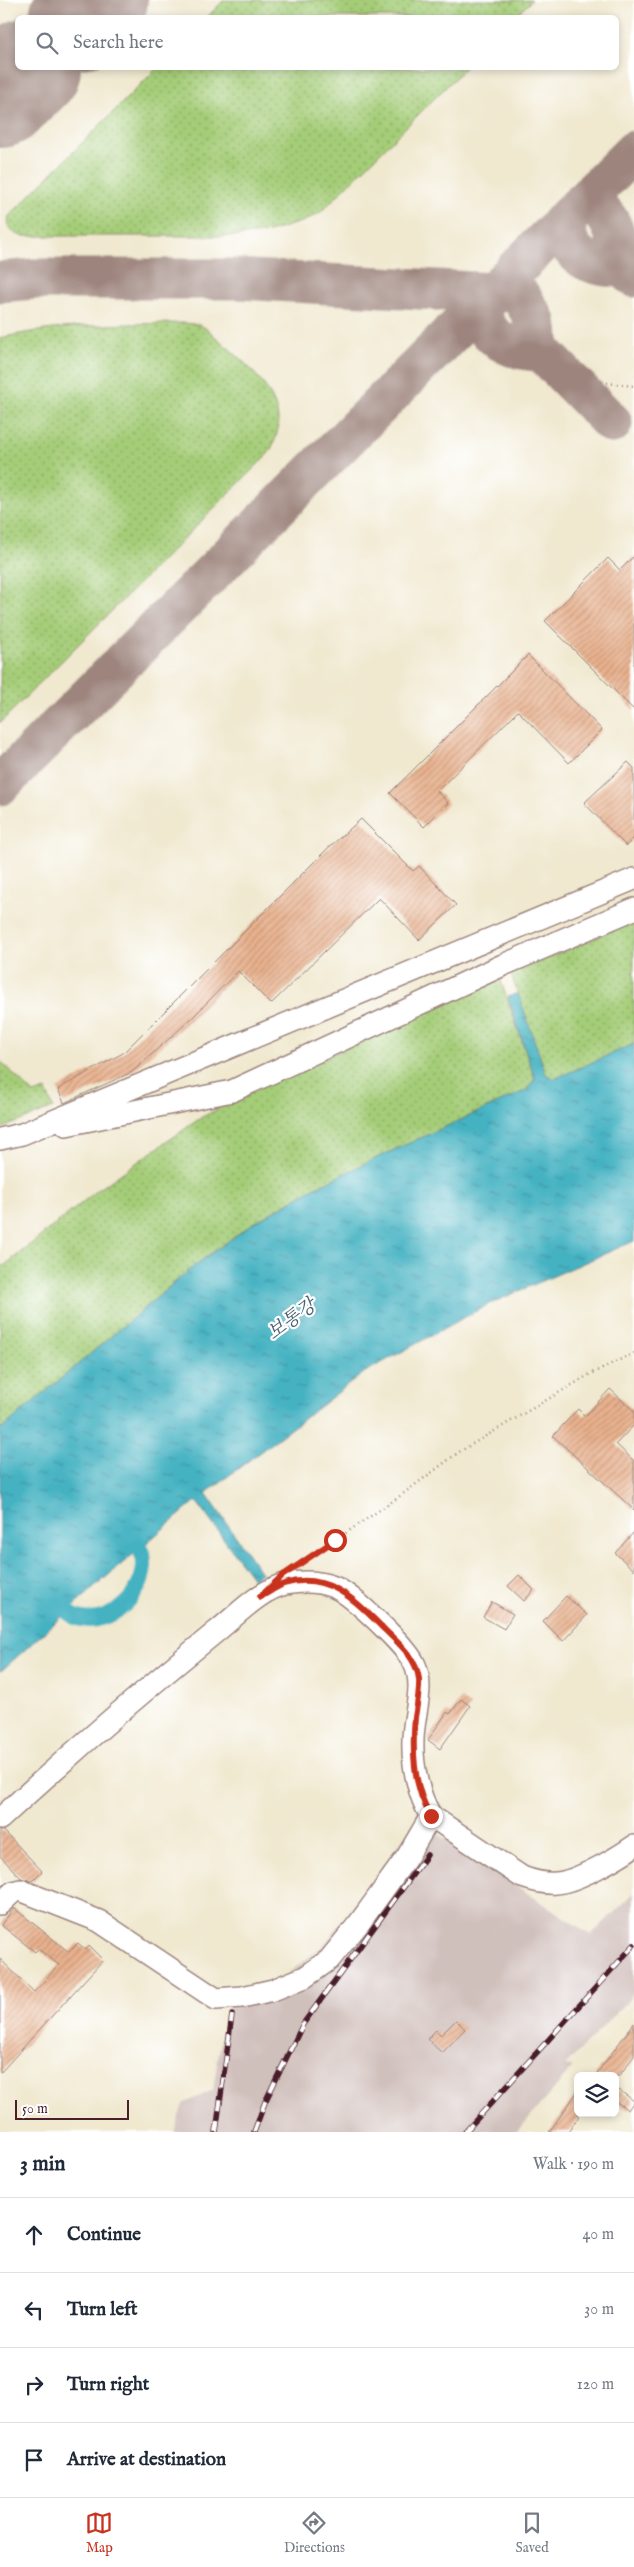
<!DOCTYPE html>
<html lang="en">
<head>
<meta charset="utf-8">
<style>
	:root { --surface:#fff; --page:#f2f2f3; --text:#1f2937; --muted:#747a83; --line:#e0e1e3; --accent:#c8321e }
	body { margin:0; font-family:"IM FELL English","Noto Serif KR",serif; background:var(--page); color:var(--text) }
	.controls { position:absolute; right:15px; bottom:15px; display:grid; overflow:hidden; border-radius:8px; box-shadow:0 2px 8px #0003 }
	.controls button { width:45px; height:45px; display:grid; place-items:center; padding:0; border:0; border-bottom:1px solid var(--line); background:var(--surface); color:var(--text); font:25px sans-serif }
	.scale { position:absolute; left:15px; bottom:12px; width:114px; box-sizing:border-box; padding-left:5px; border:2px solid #4a1f2b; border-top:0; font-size:14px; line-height:18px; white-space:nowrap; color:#4a1f2b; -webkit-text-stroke:4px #fff; paint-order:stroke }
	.stop { position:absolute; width:15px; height:15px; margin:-11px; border:4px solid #c8321e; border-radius:50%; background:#fff }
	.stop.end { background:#c8321e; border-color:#fff; box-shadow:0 1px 5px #0008 }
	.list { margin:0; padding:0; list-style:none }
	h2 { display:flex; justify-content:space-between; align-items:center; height:65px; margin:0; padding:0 20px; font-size:21px }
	h2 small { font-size:16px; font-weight:400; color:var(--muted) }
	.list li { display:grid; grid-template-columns:32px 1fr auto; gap:15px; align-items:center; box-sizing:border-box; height:75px; padding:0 20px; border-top:1px solid var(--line) }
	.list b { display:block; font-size:19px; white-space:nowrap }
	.list em { font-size:16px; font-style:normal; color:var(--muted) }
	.icon { flex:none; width:28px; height:28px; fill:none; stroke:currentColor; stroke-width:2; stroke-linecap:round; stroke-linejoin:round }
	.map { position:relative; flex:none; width:634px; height:2132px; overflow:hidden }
	.search { position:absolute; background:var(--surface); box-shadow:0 2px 8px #0003; left:15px; right:15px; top:15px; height:55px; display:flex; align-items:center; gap:12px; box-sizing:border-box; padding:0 18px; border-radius:8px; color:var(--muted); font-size:19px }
	.sheet { height:365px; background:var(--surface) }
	nav { display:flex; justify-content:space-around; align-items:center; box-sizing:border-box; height:70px; border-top:1px solid var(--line); background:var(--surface); font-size:14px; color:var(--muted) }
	nav a { display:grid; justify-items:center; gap:2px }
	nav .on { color:var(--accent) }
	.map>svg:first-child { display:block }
	.industrial { fill:#d0c0bc }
	.grass { fill:url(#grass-dots); stroke:#787652 }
	.water { fill:url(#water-ripples); stroke:#486876 }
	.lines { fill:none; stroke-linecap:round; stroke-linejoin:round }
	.canal { stroke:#45b2c2; stroke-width:16 }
	.taxiway { stroke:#9d847d; stroke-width:41 }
	.runway { stroke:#9d847d; stroke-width:102 }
	.building { fill:url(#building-hatch) }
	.minor-casing { stroke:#9d847d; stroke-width:24 }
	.path { stroke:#9d847d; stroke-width:2.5; stroke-dasharray:1 4; stroke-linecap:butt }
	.minor { stroke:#fff; stroke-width:21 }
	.rail-casing { stroke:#4a1f2b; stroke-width:5.5 }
	.rail { stroke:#fff; stroke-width:4; stroke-dasharray:11; stroke-linecap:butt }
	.route { stroke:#c8321e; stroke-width:6 }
	.labels { text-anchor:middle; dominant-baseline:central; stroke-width:4.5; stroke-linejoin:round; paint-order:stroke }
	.water-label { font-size:19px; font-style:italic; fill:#48616f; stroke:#fff }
</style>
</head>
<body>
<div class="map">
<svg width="634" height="2132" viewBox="0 0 634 2132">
	<defs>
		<pattern id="grass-dots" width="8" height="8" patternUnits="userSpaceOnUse" patternTransform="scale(1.25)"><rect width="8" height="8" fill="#a5cd78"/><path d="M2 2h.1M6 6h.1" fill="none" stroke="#88a663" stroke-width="1.8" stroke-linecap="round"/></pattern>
		<pattern id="water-ripples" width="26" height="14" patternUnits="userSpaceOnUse" patternTransform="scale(1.25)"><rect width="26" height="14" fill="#45b2c2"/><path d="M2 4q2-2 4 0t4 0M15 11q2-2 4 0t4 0" fill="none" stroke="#3c909e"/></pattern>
		<pattern id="building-hatch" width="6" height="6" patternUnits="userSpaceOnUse" patternTransform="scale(1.25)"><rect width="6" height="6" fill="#e9b28e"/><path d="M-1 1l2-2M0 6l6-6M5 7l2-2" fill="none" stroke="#bf9074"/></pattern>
	</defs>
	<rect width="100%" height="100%" fill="#fff"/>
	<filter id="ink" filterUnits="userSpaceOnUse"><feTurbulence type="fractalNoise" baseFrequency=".02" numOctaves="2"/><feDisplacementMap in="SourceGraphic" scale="10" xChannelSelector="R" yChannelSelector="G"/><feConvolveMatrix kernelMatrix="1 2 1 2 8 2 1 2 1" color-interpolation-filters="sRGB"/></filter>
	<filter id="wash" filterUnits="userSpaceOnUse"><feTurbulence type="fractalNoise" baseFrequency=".0096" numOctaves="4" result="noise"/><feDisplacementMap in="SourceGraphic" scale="20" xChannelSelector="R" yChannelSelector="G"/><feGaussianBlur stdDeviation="1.12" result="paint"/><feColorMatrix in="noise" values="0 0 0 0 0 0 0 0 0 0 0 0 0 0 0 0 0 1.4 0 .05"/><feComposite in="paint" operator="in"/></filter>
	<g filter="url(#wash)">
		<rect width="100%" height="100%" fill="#f0e8cf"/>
		<path class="industrial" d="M417 1820 591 1935 634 1893V1992L626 2003 565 2066 573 2067 517 2132H174L183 2104 213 2090 226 2010 269 1989 324 1945Z"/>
		<path class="grass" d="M224 0H532L515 17H207Z
			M157 68H465L321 212 304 221 269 232 237 236H24C12 235 6 227 9 216Z
			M186 323 200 325 207 329C242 362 302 401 268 454L0 723V338C61 324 124 324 186 323Z
			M634 921V1044L554 1079 546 1075 511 974Z
			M500 978 535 1079 527 1090 383 1155 310 1190 252 1224 198 1263 0 1430V1269L99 1189 202 1117 259 1088Z
			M0 1061 34 1094 46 1090 53 1108 0 1129Z"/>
		<path class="water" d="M518 993 546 1074 554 1079 634 1044V1241L487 1305 365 1372 206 1493 261 1573 253 1579 196 1501 104 1579 0 1672V1430L198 1263 252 1224 310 1190 383 1155 527 1090 535 1079 508 997Z"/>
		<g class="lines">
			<path class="canal" d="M51 1596C58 1602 68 1615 78 1618 110 1628 146 1593 144 1561 143 1550 133 1539 127 1530"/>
			<path class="taxiway" d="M579 206C614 204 615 240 624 265 626 270 631 274 634 277
				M565 220C564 257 592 268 624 267
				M0 282 34 279H237L493 293 510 291 521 297 536 321 541 351 612 423
				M480 305C481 338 512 351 541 351
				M0 785 634 151"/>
			<path class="runway" d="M80 18 97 0
				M0 97 30 68"/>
		</g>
		<g id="blocks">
			<path class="building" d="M634 556V710L545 621 608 558 620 570Z
				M528 655 602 730 569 763 518 711 437 791 448 803 424 827 390 793Z
				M628 762 634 768V838L626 846 584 803Z
				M361 819 413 871 419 866 456 905 419 940 379 898 271 1004 238 971 191 1019 132 1072 64 1103 58 1089 123 1053 325 851Z
				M610 1389 634 1411V1425L616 1444 634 1461V1510L553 1436 578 1409 585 1416Z
				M634 1532V1570L615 1553Z
				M519 1575 534 1590 524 1601 508 1586Z
				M566 1596 587 1615 563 1641 543 1621Z
				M492 1602 513 1614 504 1629 483 1617Z
				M461 1699 470 1706 440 1749 428 1740 447 1712 450 1714Z
				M0 1831H4L42 1871 32 1881 21 1878 0 1856Z
				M14 1908 69 1952 78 1943 86 1950 89 1946 103 1960 0 2073V1959L34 1992 59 1965 38 1949 35 1952 1 1925Z
				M456 2020 465 2029 442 2053 427 2039 436 2030 441 2035Z
				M634 2023V2056L619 2076H595Z
				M615 2087 634 2101 628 2110 615 2101Z
				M578 2091V2118L568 2132H549Z"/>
		</g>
	</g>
	<g filter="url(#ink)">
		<use href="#blocks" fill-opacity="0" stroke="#9d847d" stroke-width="1"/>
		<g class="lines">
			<g class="minor-casing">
				<path id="minor" d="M66 1125 232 1091 503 965 634 909
					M0 1139 22 1134 634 879
					M0 1819C70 1754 143 1691 217 1631 237 1615 261 1589 286 1584 301 1581 319 1581 334 1587 352 1594 408 1648 415 1665 425 1688 413 1716 413 1740 412 1765 418 1795 431 1816L522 1877C533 1881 544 1884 556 1883 576 1882 617 1858 634 1846
					M0 1904 13 1892 20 1890 99 1921 216 1999 242 1997 273 1990 305 1977 329 1960 360 1922 407 1857 431 1816"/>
			</g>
			<path class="path" d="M607 383 634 386
				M300 1564 396 1499 459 1452 592 1373 634 1353"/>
			<use href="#minor" class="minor"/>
			<g class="rail-casing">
				<path id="rail" d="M216 2132 232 2015
					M254 2132 265 2102 303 2024 427 1855
					M465 2132 634 1945"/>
			</g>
			<use href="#rail" class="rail"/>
		</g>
	</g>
	<g class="lines" filter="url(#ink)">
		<path class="route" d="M335 1540 282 1576 260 1597C268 1593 276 1587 284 1584 328 1570 357 1602 385 1630 399 1644 416 1657 419 1679 420 1690 417 1705 415 1717 412 1750 413 1788 431 1816"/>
	</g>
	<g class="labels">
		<g class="water-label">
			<text transform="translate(292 1320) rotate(-36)">보통강</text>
		</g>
	</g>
</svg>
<div class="controls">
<button><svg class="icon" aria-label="layers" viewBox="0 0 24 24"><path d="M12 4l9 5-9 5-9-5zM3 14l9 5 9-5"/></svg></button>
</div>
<div class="scale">50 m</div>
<div class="stop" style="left:335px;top:1540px"></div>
<div class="stop end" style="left:431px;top:1816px"></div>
<div class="search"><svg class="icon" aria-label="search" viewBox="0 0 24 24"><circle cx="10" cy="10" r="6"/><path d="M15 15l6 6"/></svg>Search here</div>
</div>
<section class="sheet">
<h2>3 min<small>Walk · 190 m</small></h2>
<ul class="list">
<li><svg class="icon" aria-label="ahead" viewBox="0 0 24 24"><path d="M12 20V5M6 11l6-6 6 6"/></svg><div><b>Continue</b></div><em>40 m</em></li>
<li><svg class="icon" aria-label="left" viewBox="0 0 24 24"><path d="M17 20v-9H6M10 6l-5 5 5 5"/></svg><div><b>Turn left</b></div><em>30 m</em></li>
<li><svg class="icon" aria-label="right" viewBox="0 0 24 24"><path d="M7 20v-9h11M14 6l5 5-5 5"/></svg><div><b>Turn right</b></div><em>120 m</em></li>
<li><svg class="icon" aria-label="arrive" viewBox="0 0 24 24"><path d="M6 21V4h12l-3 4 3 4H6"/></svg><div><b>Arrive at destination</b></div></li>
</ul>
</section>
<nav>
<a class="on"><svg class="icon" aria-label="map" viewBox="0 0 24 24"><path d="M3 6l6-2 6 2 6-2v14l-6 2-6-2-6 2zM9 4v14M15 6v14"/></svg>Map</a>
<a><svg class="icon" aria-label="directions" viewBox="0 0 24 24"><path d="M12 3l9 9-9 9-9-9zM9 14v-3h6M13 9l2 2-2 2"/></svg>Directions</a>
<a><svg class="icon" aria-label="saved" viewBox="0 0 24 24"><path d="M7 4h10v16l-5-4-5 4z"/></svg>Saved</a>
</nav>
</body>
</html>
